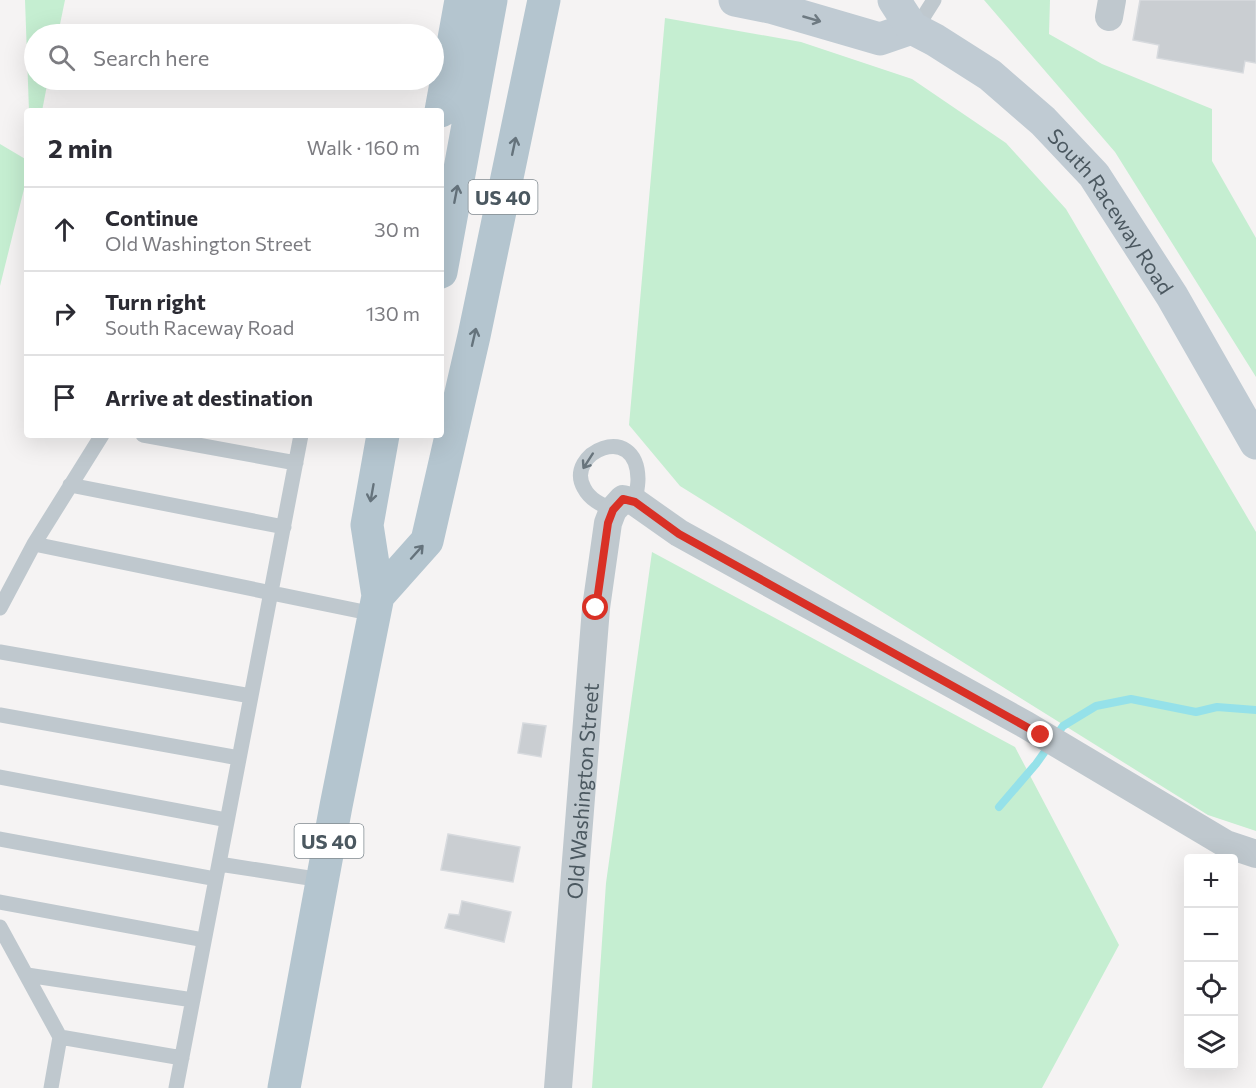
<!DOCTYPE html>
<html lang="en">
<head>
<meta charset="utf-8">
<style>
	:root { --surface:#fff; --page:#f7f7f7; --text:#2b2b33; --muted:#7c7c81; --line:#e1e1e2 }
	body { margin:0; font-family:Commissioner,sans-serif; background:var(--page); color:var(--text) }
	.controls { position:absolute; right:18px; bottom:18px; display:grid; overflow:hidden; border-radius:6px; box-shadow:0 6px 24px #0002 }
	.controls button { width:54px; height:54px; display:grid; place-items:center; padding:0; border:0; border-bottom:2px solid var(--line); background:var(--surface); color:var(--text); font:30px sans-serif }
	.stop { position:absolute; width:18px; height:18px; margin:-14px; border:4px solid #d93025; border-radius:50%; background:#fff }
	.stop.end { background:#d93025; border-color:#fff; box-shadow:0 2px 6px #0008 }
	.list { margin:0; padding:0; list-style:none }
	h2 { display:flex; justify-content:space-between; align-items:center; height:78px; margin:0; padding:0 24px; font-size:26px }
	h2 small { font-size:20px; font-weight:400; color:var(--muted) }
	.list li { display:grid; grid-template-columns:39px 1fr auto; gap:18px; align-items:center; box-sizing:border-box; height:84px; padding:0 24px; border-top:2px solid var(--line) }
	.list b { display:block; font-size:22px; white-space:nowrap }
	.list p { margin:0; font-size:20px; white-space:nowrap; color:var(--muted) }
	.list em { font-size:20px; font-style:normal; color:var(--muted) }
	.icon { flex:none; width:33px; height:33px; fill:none; stroke:currentColor; stroke-width:2; stroke-linecap:round; stroke-linejoin:round }
	.map { position:relative; flex:none; width:1256px; height:1088px; overflow:hidden }
	.search { position:absolute; background:var(--surface); box-shadow:0 6px 24px #0002; left:24px; top:24px; width:420px; height:66px; display:flex; align-items:center; gap:15px; box-sizing:border-box; padding:0 21px; border-radius:33px; color:var(--muted); font-size:22px }
	.panel { position:absolute; background:var(--surface); box-shadow:0 6px 24px #0002; left:24px; top:108px; width:420px; height:330px; border-radius:6px }
	.map>svg:first-child { display:block }
	.green { fill:#c5eed1 }
	.lines { fill:none; stroke-linecap:round; stroke-linejoin:round }
	.stream { stroke:#95e1e9; stroke-width:8 }
	.building { fill:#caced2; stroke:#d7dade; stroke-width:1.5 }
	.lane { stroke:#bfc8ce; stroke-width:15 }
	.street { stroke:#bfc8ce; stroke-width:28 }
	.secondary { stroke:#c0cbd3; stroke-width:33 }
	.primary { stroke:#b4c5cf; stroke-width:33 }
	.oneway { stroke:#6e7a82 }
	.oneway2 { stroke:#65737c }
	.oneway3 { stroke:#68747c }
	.route { stroke:#d93025; stroke-width:8 }
	.labels { text-anchor:middle; dominant-baseline:central; stroke-width:6; stroke-linejoin:round; paint-order:stroke }
	.shield { fill:#fff; stroke:#818a90; stroke-width:1.5 }
	.shield-label { font-size:20px; font-weight:bold; fill:#4b5860 }
	.street-label { font-size:21px; fill:#4b5860; stroke:#fff }
</style>
</head>
<body>
<div class="map">
<svg width="1256" height="1088" viewBox="0 0 1256 1088">
	<rect width="100%" height="100%" fill="#f5f3f3"/>
	<path class="green" d="M25 0H65L58 34H34V80H48L42 111H29Z
		M984 0H1050L1049 34 1102 64 1212 109V161L1256 238V377L1115 152Z
		M665 18 801 42 912 79 1006 143 1066 209 1256 532V831L1208 815 680 486 629 425Z
		M0 144 27 160V177L0 286Z
		M652 552 1015 747 1119 945 1042 1088H592L606 883Z"/>
	<g class="lines">
		<path class="stream" d="M999 807 1036 764 1063 726 1096 706 1131 699 1196 712 1217 707 1256 710"/>
	</g>
	<path class="building" d="M1140 0H1256V63L1245 61 1243 73 1157 58 1159 45 1133 40Z
		M523 723 546 726 541 757 518 753Z
		M448 834 520 847 513 882 441 870Z
		M462 901 511 912 504 942 445 928 449 914 459 915Z"/>
	<g class="lines">
		<path class="lane" d="M915 30 934 0
			M143 435 296 463
			M70 485 284 527
			M613 510C602 505 590 500 584 488 564 453 637 420 638 479 638 486 636 495 635 502
			M34 544 374 614
			M0 608 34 544 102 435
			M0 652 251 696
			M0 715 239 758
			M0 777 227 820
			M0 839 216 879
			M219 864 322 880
			M0 902 204 940
			M0 927 60 1037 51 1088
			M27 975 193 1000
			M60 1037 182 1058
			M176 1088 301 435"/>
		<g class="street">
			<path d="M1109 17 1112 0"/>
			<path id="s1" d="M558 1088 596 608 608 523 613 510 623 499 635 502 679 533 1026 725 1226 844 1256 854"/>
		</g>
		<g class="secondary">
			<path d="M735 0 770 7 880 39 912 28"/>
			<path id="s2" d="M894 0 912 28 935 40 990 75 1043 121 1094 175 1172 296 1256 443"/>
		</g>
		<path class="primary" d="M441 111 461 0
			M441 272 491 0
			M378 596 427 541 474 336 544 0
			M284 1088 336 806 378 596 367 525 383 435"/>
	</g>
	<defs><path id="oneway-shaft" d="M-6 0H5M1.5-3L5.5 0L1.5 3" fill="none" stroke-width="1.6" stroke-linecap="round" stroke-linejoin="round" transform="scale(1.5)"/></defs>
	<use class="oneway" href="#oneway-shaft" transform="translate(812 19) rotate(16)"/>
	<g class="oneway2">
		<use href="#oneway-shaft" transform="translate(514 146) rotate(-78)"/>
		<use href="#oneway-shaft" transform="translate(456 194) rotate(-79)"/>
		<use href="#oneway-shaft" transform="translate(474 337) rotate(-77)"/>
		<use href="#oneway-shaft" transform="translate(372 493) rotate(100)"/>
		<use href="#oneway-shaft" transform="translate(417 552) rotate(-48)"/>
	</g>
	<use class="oneway3" href="#oneway-shaft" transform="translate(588 461) rotate(123)"/>
	<g class="lines">
		<path class="route" d="M596 608 608 523 613 510 623 499 635 502 679 534 1041 735"/>
	</g>
	<g class="labels">
		<g class="shield">
			<rect x="468.5" y="180" width="69" height="34" rx="4.5"/>
			<rect x="294.5" y="824" width="69" height="34" rx="4.5"/>
		</g>
		<g class="shield-label">
			<text x="503" y="197">US 40</text>
			<text x="329" y="841">US 40</text>
		</g>
		<g class="street-label">
			<text stroke="none"><textPath href="#s2" startOffset="308">South Raceway Road</textPath></text>
			<text stroke="none"><textPath href="#s1" startOffset="298">Old Washington Street</textPath></text>
		</g>
	</g>
</svg>
<div class="controls">
<button>+</button>
<button>−</button>
<button><svg class="icon" aria-label="locate" viewBox="0 0 24 24"><circle cx="12" cy="12" r="6"/><path d="M12 2v4M12 18v4M2 12h4M18 12h4"/></svg></button>
<button><svg class="icon" aria-label="layers" viewBox="0 0 24 24"><path d="M12 4l9 5-9 5-9-5zM3 14l9 5 9-5"/></svg></button>
</div>
<div class="stop" style="left:596px;top:608px"></div>
<div class="stop end" style="left:1041px;top:735px"></div>
<div class="search"><svg class="icon" aria-label="search" viewBox="0 0 24 24"><circle cx="10" cy="10" r="6"/><path d="M15 15l6 6"/></svg>Search here</div>
<section class="panel">
<h2>2 min<small>Walk · 160 m</small></h2>
<ul class="list">
<li><svg class="icon" aria-label="ahead" viewBox="0 0 24 24"><path d="M12 20V5M6 11l6-6 6 6"/></svg><div><b>Continue</b><p>Old Washington Street</p></div><em>30 m</em></li>
<li><svg class="icon" aria-label="right" viewBox="0 0 24 24"><path d="M7 20v-9h11M14 6l5 5-5 5"/></svg><div><b>Turn right</b><p>South Raceway Road</p></div><em>130 m</em></li>
<li><svg class="icon" aria-label="arrive" viewBox="0 0 24 24"><path d="M6 21V4h12l-3 4 3 4H6"/></svg><div><b>Arrive at destination</b></div></li>
</ul>
</section>
</div>
</body>
</html>
